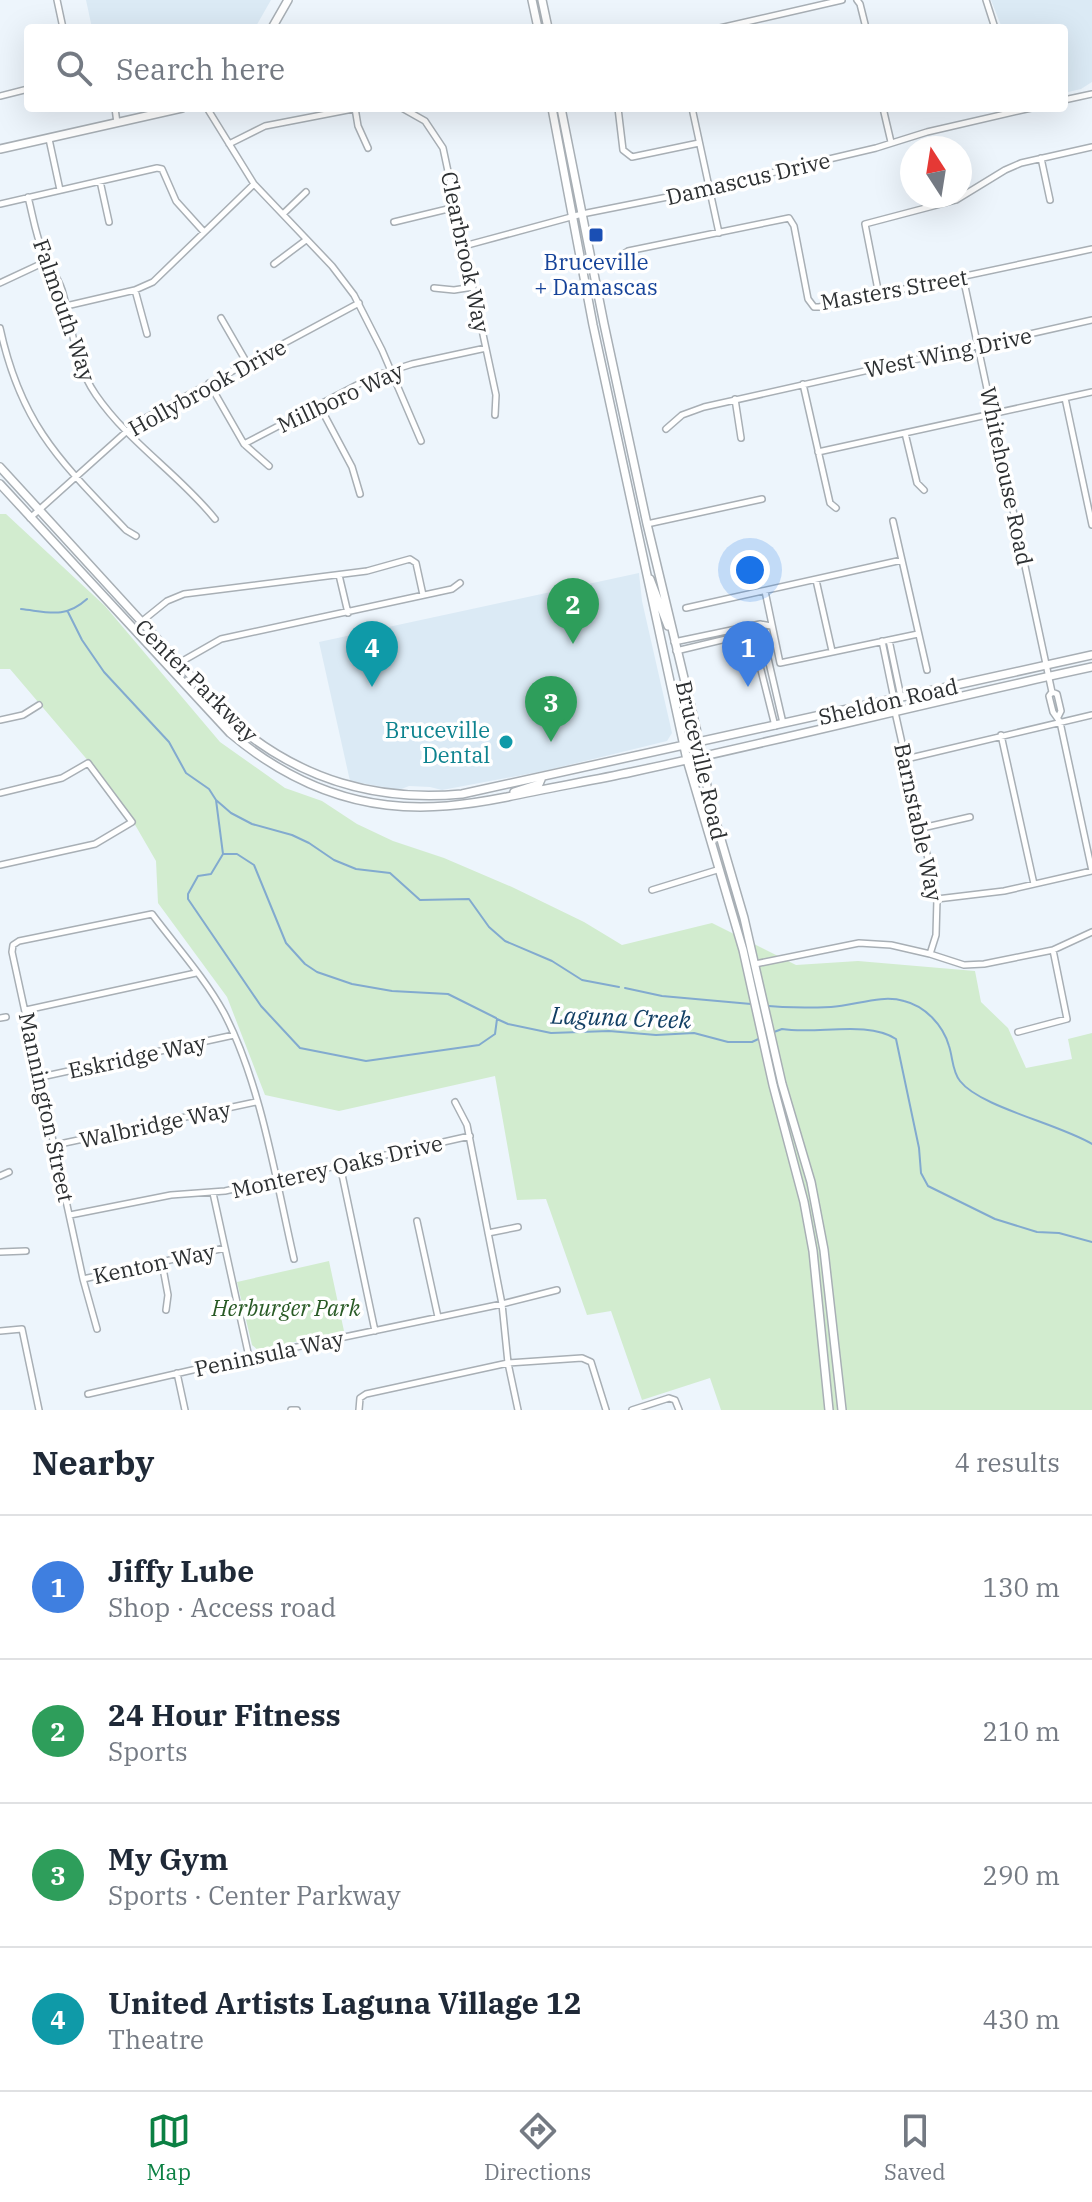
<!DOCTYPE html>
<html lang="en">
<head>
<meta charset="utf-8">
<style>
	:root { --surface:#fff; --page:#f6f6f7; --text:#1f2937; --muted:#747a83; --line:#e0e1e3; --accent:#0b8043 }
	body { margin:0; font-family:"IBM Plex Serif",serif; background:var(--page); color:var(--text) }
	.compass { position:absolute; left:900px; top:136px; width:72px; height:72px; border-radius:50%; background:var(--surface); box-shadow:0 8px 32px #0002; rotate:348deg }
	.you { position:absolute; left:750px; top:570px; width:28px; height:28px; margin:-20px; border:6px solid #fff; border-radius:50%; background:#1a73e8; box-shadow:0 0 0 12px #1a73e833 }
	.badge { display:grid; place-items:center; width:52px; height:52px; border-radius:50%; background:var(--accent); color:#fff; font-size:26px; font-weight:700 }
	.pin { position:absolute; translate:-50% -66px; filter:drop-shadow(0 2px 4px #0008) }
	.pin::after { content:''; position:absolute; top:42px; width:28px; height:24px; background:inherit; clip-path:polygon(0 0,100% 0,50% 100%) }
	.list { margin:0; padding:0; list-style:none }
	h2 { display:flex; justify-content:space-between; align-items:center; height:104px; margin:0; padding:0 32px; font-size:34px }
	h2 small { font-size:26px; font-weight:400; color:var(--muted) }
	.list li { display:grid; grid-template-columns:52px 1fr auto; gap:24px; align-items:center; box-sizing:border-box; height:144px; padding:0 32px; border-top:2px solid var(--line) }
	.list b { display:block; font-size:30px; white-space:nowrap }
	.list p { margin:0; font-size:26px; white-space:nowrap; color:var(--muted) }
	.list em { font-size:26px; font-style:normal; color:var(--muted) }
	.icon { flex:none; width:44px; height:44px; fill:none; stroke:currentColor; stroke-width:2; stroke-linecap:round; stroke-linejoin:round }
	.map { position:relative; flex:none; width:1092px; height:1410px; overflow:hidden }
	.search { position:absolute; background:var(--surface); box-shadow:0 8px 32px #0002; left:24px; right:24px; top:24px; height:88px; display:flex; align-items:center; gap:20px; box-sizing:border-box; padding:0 28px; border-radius:8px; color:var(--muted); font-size:30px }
	.sheet { height:680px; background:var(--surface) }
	nav { display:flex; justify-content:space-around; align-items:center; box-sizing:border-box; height:112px; border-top:2px solid var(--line); background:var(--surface); font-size:22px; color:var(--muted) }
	nav a { display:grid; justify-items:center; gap:4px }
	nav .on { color:var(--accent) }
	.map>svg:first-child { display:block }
	.built { fill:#dbeaf5 }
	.green { fill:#d2eccf }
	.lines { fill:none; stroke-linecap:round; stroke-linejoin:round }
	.stream { stroke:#82aacf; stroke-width:2 }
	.minor-casing { stroke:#a8afb5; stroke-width:8 }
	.tertiary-casing { stroke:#a8afb5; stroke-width:10 }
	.secondary-casing { stroke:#a8afb5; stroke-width:10 }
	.minor { stroke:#fff; stroke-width:5 }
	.tertiary { stroke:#fff; stroke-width:7 }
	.secondary { stroke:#fff; stroke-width:7 }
	.transit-dot { fill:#1a4fb4; stroke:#fff; stroke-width:3 }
	.culture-dot { fill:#0f9aa8; stroke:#fff; stroke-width:3 }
	.labels { text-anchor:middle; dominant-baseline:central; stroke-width:7; stroke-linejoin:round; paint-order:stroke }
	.street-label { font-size:22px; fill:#2d3032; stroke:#fff }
	.transit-label { font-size:22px; fill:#164399; stroke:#fff }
	.culture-label { font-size:22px; fill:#0d838f; stroke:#fff; text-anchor:end }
	.park-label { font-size:22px; font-style:italic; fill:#295a25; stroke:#fff }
	.water-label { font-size:24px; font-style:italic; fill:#123f64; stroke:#fff }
</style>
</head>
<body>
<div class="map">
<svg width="1092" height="1410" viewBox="0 0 1092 1410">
	<rect width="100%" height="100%" fill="#edf5fc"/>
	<path class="built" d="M86 0H271L255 28H92Z
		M991 0H1092V82L1081 89 1064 93V28H1002Z
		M639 573 642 601 672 733 667 741 544 771 442 790 430 787 409 786 399 790 350 781 319 642Z"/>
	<path class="green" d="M0 514H6L105 606 220 742 285 788 322 801 357 824 393 841 444 858 512 887 584 922 622 945 712 923 796 965 858 961 975 971 981 1002 1008 1028 1026 1068 1072 1059 1068 1039 1092 1033V1410H721L710 1378 642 1400 611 1311 587 1315 546 1199 517 1200 495 1076 339 1111 265 1095 227 997 158 903 156 861 134 823 90 763 10 669H0Z
		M329 1261 344 1331 258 1350 252 1345 237 1282Z"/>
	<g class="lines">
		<path class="stream" d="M21 609C48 612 65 619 87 599
			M68 612 82 640 104 672 169 742 186 773 209 789 216 800 231 813 252 824 292 835 309 843 334 860 356 869 390 873 420 900 469 899 489 927 505 941 552 961 582 980 619 987
			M216 800 223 854H237L254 865 286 943 305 964 317 972 352 984 392 991 448 994 496 1018
			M223 854 211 874 198 876 188 894V899L261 1006 300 1048 366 1061 479 1045 495 1034 497 1019 508 1024 551 1033 609 1031 656 1035 694 1033 728 1042H752L769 1034
			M625 988 662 996 751 1004
			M757 1005C782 1008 806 1008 831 1007 854 1006 881 994 904 1001 925 1006 943 1025 949 1046 953 1058 952 1071 960 1081 980 1107 1059 1124 1092 1144
			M774 1032 782 1029C816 1035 867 1020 896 1039L919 1148 921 1173 928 1186 995 1219 1037 1232 1059 1233 1092 1242"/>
		<g class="minor-casing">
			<path id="minor" d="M57 0 63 28
				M857 0 860 4 866 28
				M986 0 995 28
				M720 28 842 0
				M0 96 28 89
				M1064 100 1092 94
				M115 108 117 123
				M207 108 254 184 332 266 354 295 382 350 421 441
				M355 108 358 126 368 148
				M402 108 425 121 443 148 496 395 495 415
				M618 108 623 150 632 157 699 143
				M692 108 719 233
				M883 108 891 142
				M49 139 60 190
				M229 144 265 126 358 108
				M1041 158 1050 200
				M100 181 109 222
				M28 197C33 216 36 238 45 257 50 268 58 277 62 290 73 326 73 362 96 395 129 443 179 474 215 519
				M0 204 157 168 162 169 176 201 204 232
				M283 214 306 192
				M394 222 456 207
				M464 246 582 214 738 183 778 171 876 148 927 132 1031 108
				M622 255 628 251 789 218 794 226 808 299 814 307H819L1092 249
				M274 264 306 240
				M963 277 1052 692
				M0 283 47 261
				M434 288 454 290 473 287
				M135 290 147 334
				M879 295 865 224 956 200 1005 170 1021 163 1092 147
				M66 306 135 290 153 282 254 184
				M221 318 247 363
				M0 328C21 425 60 461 126 530L136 536
				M209 383 244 444 269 466
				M803 384 830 503 836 508
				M1065 398 1092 525
				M735 399 741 438
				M319 405 352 467 360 494
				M666 429 682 415 704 407 1092 320
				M905 433 917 483 924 490
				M244 444 374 376 412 364 486 348
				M818 452 1092 392
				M30 518 136 423 359 303
				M893 521 927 670
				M647 524 762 499
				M339 575 348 613
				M816 580 832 651
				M765 591 780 663 918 634
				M686 608 902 560
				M141 622 167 601 184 594 367 571 410 559 416 563 423 595
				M760 624 783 723
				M750 626 775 726
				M889 640 901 697
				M882 641 894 699
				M674 642 760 624 771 626
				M676 651 764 630
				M179 663 221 639 452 589 460 583
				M895 712 937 899 936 935 930 954 964 965 984 964 1053 950 1092 932
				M1058 717 1061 711 1057 694 1052 692 1049 696 1053 712 1060 722 1092 871
				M0 720 23 715 39 705
				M1001 735 1034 884
				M906 759 1092 715
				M0 793 62 778 88 763 132 822 95 844 0 865
				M922 828 970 817
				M652 890 717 870
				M937 899 1004 891 1092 871
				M755 964 859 943 891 945 930 954
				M26 1010 196 973
				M0 1018 6 1017
				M1018 1032 1067 1019 1053 950
				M41 1077 234 1035
				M455 1102 467 1125 502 1304 508 1363 518 1410
				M55 1145 256 1102
				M340 1165 375 1331
				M0 1176 9 1172
				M213 1193 249 1357
				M70 1215 171 1195 225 1191 470 1136
				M417 1221 438 1317
				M488 1233 518 1227
				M0 1252 26 1251
				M162 1263 168 1295 166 1310
				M83 1279 225 1248
				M97 1329 83 1279 12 952 13 945 19 941 152 914C176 946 205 978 224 1013 261 1084 276 1181 294 1259
				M0 1331 22 1329 39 1410
				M177 1373 185 1410
				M88 1394 249 1357 502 1304 557 1290
				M291 1410H297
				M359 1410 360 1398 366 1394 508 1363 582 1358 591 1362 606 1410
				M632 1410 669 1398 675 1400 679 1410"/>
		</g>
		<g class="tertiary-casing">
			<path id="tertiary" d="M272 28 288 0
				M0 149 182 108"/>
		</g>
		<g class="secondary-casing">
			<path id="secondary" d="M532 0 538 28
				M542 0 548 28
				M552 108 593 325 687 760 743 950 773 1085 804 1202 813 1251 829 1410
				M561 108 604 324 647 524 696 728 710 802 744 918 782 1084 811 1182 824 1250 842 1410
				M0 467 236 725C302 780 376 802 462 794L1092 655
				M0 484 230 733C275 771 327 798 387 805 428 810 466 805 507 797 548 788 590 781 632 772 785 739 938 700 1092 667
				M650 579 668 626
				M514 792 539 784 542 777"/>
		</g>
		<use href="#minor" class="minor"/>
		<use href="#tertiary" class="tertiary"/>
		<use href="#secondary" class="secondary"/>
	</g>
	<rect class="transit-dot" x="588" y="227" width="16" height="16" rx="4"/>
	<circle class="culture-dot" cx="506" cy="742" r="8"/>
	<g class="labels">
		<g class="street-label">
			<text transform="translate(748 178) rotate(-13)">Damascus Drive</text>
			<text transform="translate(466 252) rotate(78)">Clearbrook Way</text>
			<text transform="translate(894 289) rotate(-10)">Masters Street</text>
			<text transform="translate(65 310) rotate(71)">Falmouth Way</text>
			<text transform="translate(948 352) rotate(-12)">West Wing Drive</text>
			<text transform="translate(207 387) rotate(-29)">Hollybrook Drive</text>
			<text transform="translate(340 397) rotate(-25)">Millboro Way</text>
			<text transform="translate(1007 476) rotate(78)">Whitehouse Road</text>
			<text transform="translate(197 680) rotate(45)">Center Parkway</text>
			<text transform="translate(888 701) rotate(-13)">Sheldon Road</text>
			<text transform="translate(702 760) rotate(77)">Bruceville Road</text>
			<text transform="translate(919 822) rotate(78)">Barnstable Way</text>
			<text transform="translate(137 1056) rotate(-12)">Eskridge Way</text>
			<text transform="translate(47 1107) rotate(78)">Mannington Street</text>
			<text transform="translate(155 1124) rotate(-12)">Walbridge Way</text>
			<text transform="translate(337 1166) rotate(-13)">Monterey Oaks Drive</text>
			<text transform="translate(154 1263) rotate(-12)">Kenton Way</text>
			<text transform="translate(269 1353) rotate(-12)">Peninsula Way</text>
		</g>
		<g class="transit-label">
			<text x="596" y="261">Bruceville<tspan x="596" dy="25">+ Damascas</tspan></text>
		</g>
		<g class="culture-label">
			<text x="490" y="729">Bruceville<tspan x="490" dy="25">Dental</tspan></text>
		</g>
		<g class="park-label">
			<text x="286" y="1307">Herburger Park</text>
		</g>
		<g class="water-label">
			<text transform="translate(621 1017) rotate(2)">Laguna Creek</text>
		</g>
	</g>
</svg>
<svg class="compass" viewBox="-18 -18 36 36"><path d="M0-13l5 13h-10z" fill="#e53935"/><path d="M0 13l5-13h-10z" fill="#747a83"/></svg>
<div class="you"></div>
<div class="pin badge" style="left:748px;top:687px;background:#3f7fe0">1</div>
<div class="pin badge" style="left:573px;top:644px;background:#2e9e5b">2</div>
<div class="pin badge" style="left:551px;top:742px;background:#2e9e5b">3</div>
<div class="pin badge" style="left:372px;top:687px;background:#0f9aa8">4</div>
<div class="search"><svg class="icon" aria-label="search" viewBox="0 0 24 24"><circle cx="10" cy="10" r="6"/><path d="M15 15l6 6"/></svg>Search here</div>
</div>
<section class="sheet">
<h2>Nearby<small>4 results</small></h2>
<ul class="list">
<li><span class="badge" style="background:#3f7fe0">1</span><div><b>Jiffy Lube</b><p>Shop · Access road</p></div><em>130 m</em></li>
<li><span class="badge" style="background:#2e9e5b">2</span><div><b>24 Hour Fitness</b><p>Sports</p></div><em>210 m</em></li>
<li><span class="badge" style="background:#2e9e5b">3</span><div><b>My Gym</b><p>Sports · Center Parkway</p></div><em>290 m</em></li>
<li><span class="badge" style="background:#0f9aa8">4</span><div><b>United Artists Laguna Village 12</b><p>Theatre</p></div><em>430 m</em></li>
</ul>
</section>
<nav>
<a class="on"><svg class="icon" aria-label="map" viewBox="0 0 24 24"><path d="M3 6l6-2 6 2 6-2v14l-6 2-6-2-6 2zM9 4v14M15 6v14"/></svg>Map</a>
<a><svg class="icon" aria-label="directions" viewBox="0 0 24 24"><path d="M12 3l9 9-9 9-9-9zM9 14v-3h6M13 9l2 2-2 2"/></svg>Directions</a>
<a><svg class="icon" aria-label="saved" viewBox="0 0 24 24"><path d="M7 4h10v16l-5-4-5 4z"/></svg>Saved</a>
</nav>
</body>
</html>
